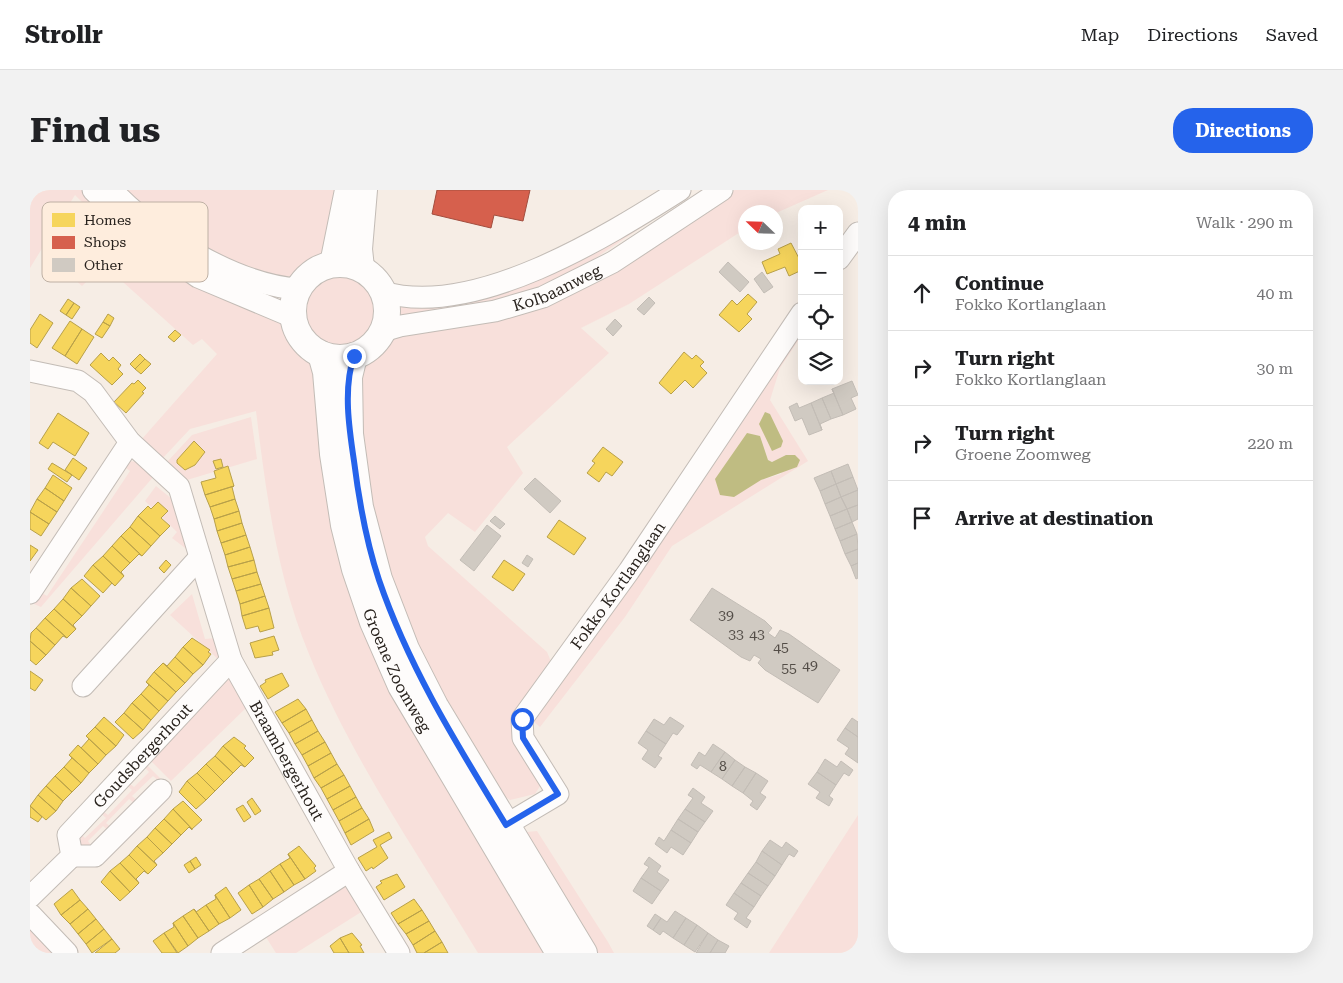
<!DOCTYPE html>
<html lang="en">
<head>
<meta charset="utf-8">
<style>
	:root { --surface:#fff; --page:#f2f2f2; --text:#202124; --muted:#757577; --line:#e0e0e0; --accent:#2563eb }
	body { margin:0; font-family:"Roboto Serif",serif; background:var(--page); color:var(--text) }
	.controls { position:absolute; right:15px; top:15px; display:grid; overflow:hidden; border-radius:10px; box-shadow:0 5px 20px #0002 }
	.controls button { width:45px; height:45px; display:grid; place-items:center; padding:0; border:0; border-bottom:1px solid var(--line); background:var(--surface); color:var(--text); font:25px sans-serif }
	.compass { position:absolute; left:708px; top:15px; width:45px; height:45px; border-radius:50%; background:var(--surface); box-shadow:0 5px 20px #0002; rotate:293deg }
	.stop { position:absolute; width:15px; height:15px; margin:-11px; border:4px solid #2563eb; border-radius:50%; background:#fff }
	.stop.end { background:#2563eb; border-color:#fff; box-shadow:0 1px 5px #0008 }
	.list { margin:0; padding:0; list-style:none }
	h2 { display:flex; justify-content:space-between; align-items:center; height:65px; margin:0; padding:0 20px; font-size:21px }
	h2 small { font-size:16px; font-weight:400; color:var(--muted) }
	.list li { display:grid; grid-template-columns:32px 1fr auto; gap:15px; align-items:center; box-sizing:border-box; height:75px; padding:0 20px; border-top:1px solid var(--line) }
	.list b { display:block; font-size:19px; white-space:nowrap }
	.list p { margin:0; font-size:16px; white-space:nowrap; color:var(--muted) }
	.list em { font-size:16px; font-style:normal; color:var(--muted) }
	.icon { flex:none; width:28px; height:28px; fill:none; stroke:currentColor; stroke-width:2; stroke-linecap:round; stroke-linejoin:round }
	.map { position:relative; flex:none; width:828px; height:763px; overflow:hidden; border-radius:20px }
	header { display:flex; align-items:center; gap:30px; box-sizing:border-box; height:70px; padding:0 25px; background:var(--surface); border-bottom:1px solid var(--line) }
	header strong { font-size:24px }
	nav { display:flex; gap:28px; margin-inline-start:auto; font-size:18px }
	.intro { display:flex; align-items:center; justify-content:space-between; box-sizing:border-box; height:120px; padding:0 30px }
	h1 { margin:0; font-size:35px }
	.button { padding:12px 22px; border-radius:20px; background:var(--accent); color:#fff; font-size:18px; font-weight:700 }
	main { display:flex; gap:30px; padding:0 30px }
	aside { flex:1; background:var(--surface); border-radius:20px; box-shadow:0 5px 20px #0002 }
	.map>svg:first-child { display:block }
	.green { fill:#f8e0db; fill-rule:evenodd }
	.water { fill:#bfbc82 }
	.homes { fill:#f6d55c; stroke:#b8a049 }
	.shops { fill:#d6604d; stroke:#a24e3f }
	.building { fill:#d0cac2; stroke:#c3bdb6 }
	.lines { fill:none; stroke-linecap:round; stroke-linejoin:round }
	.minor-casing { stroke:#c3bcb6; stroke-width:23 }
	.major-casing { stroke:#c3bcb6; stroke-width:28 }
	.minor { stroke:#fefcfb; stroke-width:21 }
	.major { stroke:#fefcfb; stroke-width:26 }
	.route { stroke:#2563eb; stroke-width:6 }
	.labels { text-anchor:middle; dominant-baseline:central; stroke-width:5; stroke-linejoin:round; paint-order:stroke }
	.number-label { font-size:14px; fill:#534d47 }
	.street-label { font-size:16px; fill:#29231e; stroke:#feeddd }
	.key { fill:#feeddd; stroke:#beb0a4; stroke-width:1 }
	.key-label { font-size:14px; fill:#29231e }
</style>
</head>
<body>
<header>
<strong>Strollr</strong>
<nav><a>Map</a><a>Directions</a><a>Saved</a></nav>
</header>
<div class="intro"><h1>Find us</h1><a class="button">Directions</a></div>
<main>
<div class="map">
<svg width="828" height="763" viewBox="0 0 828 763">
	<rect width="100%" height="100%" fill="#f6ede5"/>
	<path class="green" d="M0 0H54L124 70 168 96 251 133 268 161 281 171 299 281 523 763H448C389 665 322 570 279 464 247 387 236 303 226 221L160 239 132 269 111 250 187 164 172 149 163 155 74 75 52 96 23 70 60 20 45 5 0 78Z
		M90 0H308L302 46 291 65 277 73 265 85 248 88 181 66Z
		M705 0H798L746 23 716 22 715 39 599 114 551 138 579 163 477 257 493 283 445 342 418 323 395 347 398 356 517 462 522 474 484 528 512 593 505 604 480 610 462 598 412 516 347 359 325 237 334 176 355 158 364 147 483 120Z
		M658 1H662L657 7 567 67 514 98 488 109 371 129V117L416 113Z
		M275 119a36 36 0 1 1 72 0a36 36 0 1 1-72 0Z
		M772 132V145L750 178 740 210 778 271 642 356 595 427 510 537 498 527ZM730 246 738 270 743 272 757 265 751 284 731 290Z
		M221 227 227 269 157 290 137 272 162 245Z
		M99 271 107 272 124 286 11 417 4 414 10 402 17 406 100 281 92 275Z
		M126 296 142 309 159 361 142 348 147 342 115 311Z
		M162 404 175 449 186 448 190 471 140 425Z
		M198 481 218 516 141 591 117 567Z
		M112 570 133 591 131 593 123 586 102 606 110 613 106 615 99 609 76 633 84 640 80 642 73 636 58 651 64 660 52 659 45 648 49 642 55 648 76 628 67 620 69 618 78 625 102 600 93 592 95 590 104 597 119 582 110 572Z
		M828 625V763H739Z
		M507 641 578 752 584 763H560L496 651 497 642Z
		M313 691 336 719 266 763H246L234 744Z
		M3 736 27 763H0V739Z"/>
	<path class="water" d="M735 222 740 224 753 251 751 257 742 261 729 234Z
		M717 243 730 246 738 270 742 272 756 265H765L770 270 767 277 731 290 704 307 690 305 685 289Z"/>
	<path class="homes" d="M761 53 772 74V80L759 86 755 77 737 84 732 72 750 64 748 59Z
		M718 104 727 112 717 124 722 129 709 142 689 125 702 110 707 115Z
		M38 109 44 113 36 125 30 121Z
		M44 113 50 117 42 129 36 125Z
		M10 124 23 133 7 158 0 153V140Z
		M78 124 84 128 80 136 73 132Z
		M40 131 52 139 35 166 22 158Z
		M73 132 80 136 72 148 65 144Z
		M52 139 64 147 47 174 35 166Z
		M145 140 151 145 144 152 138 147Z
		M654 162 662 169 666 165 674 172 670 176 677 183 663 198 655 190 641 204 629 193Z
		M71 163 79 171 83 167 91 175 88 179 93 184 82 195 60 175Z
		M110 164 115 169 105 179 100 174Z
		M115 169 121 174 111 184 105 179Z
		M108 190 116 198 112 202 114 203 96 223 84 212 102 193 104 194Z
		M28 223 59 243 45 266 23 252 18 259 9 253Z
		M164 251 175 262 165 275 155 280 147 273V270Z
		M573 257 593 272 582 286 576 282 569 292 557 283 565 273 562 271Z
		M43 268 57 278 49 290 35 280Z
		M191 269 193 277 186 279 183 271Z
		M22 273 42 285 37 292 18 279Z
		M198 276 204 296 175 305 171 292 186 288 184 281Z
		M23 285 42 298 34 311 15 298Z
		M204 296 202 297 205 309 180 317 175 305Z
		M15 298 34 311 27 322 7 309Z
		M7 309 27 322 19 334 0 322Z
		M205 309 209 321 184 329 180 317Z
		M128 312 138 321 131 328 140 336 130 346 108 326 118 316 121 319Z
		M209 321 212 333 187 341 184 329Z
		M0 322 19 334 11 346 0 339Z
		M108 326 130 346 121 356 100 337Z
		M529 330 556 348 544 365 517 347Z
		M212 333 216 345 191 353 187 341Z
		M100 337 121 356 112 366 91 346Z
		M216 345 220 357 195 365 191 353Z
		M91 346 112 366 109 364 100 373 82 356Z
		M0 355 8 360 0 371Z
		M82 356 100 373 91 382 94 386 73 366Z
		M220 357 224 370 198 377 195 365Z
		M73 366 94 386 85 396 63 375Z
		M136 370 141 375 134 383 129 378Z
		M224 370 227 382 202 389 198 377Z
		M474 370 495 384 483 401 462 387Z
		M63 375 85 396 82 393 73 403 54 386Z
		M227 382 231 394 206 401 202 389Z
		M52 389 70 406 61 416 41 398Z
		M231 394 235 406 210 414 206 401Z
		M41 398 61 416 52 426 33 409Z
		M235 406 239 418 212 426 210 414Z
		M33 409 52 426 43 435 46 439 24 419Z
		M239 418 244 438 230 442 228 436 216 439 212 426Z
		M24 419 46 439 37 448 15 428Z
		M15 428 37 448 33 446 25 455 6 438Z
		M6 438 25 455 16 465 0 451 1 443Z
		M244 446 249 460 242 462 243 465 225 468 220 453Z
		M162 448 180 460 178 462 181 464 173 475 153 457Z
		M0 451 16 465 6 475 0 470Z
		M153 457 173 475 163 484 145 467Z
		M145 467 163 484 155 493 133 473 137 476Z
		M133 473 155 493 146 502 124 482Z
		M0 481 13 490 5 501 0 498Z
		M124 482 146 502 138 511 116 492Z
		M252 483 259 496 238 509 230 496 236 492 235 490Z
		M116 492 138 511 129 521 111 504 119 495Z
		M111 504 129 521 121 530 102 513Z
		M268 509 276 519 252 533 245 522Z
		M102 513 121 530 113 540 94 523Z
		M276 519 282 530 259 543 252 533Z
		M94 523 113 540 103 549 85 532Z
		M74 527 94 545 86 556 65 537Z
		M282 530 288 541 265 554 259 543Z
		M65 537 86 556 76 565 56 546Z
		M288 541 295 552 272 565 265 554Z
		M56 546 76 565 68 574 48 555 51 558 59 549Z
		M204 547 216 556 214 558 224 568 215 577 193 556Z
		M295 552 301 563 278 576 272 565Z
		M48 555 68 574 59 583 39 565Z
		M193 556 215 577 211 575 203 583 185 566Z
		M301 563 307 574 284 588 278 576Z
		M39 565 59 583 51 593 34 577 42 568Z
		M185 566 203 583 194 592 176 574Z
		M176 574 194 592 185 601 167 583Z
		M307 574 314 585 291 598 284 588Z
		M34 577 51 593 42 602 25 586Z
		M167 583 185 601 176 610 157 591Z
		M314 585 320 596 297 609 291 598Z
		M25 586 42 602 33 611 16 596Z
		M157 591 176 610 166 619 149 602Z
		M16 596 33 611 26 621 8 605Z
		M320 596 326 607 303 620 297 609Z
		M8 605 26 621 16 630 0 616Z
		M326 607 332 618 309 631 303 620Z
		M222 608 231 621 225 625 217 612Z
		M153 611 172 630 162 639 143 619Z
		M213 615 221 627 214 632 206 619Z
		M0 616 12 627 8 632 0 627Z
		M332 618 339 629 315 643 309 631Z
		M143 619 162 639V640L159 637 151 645 134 629Z
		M134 629 151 645 142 654 125 638Z
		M339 629 344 641 321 655 315 643Z
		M125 638 142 654 133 663 117 647Z
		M359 642 362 648 350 655 358 668 343 679 342 677 336 681 328 668 347 657 343 650Z
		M117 647 133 663 124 671 127 675 107 656Z
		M107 656 127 675 118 684 99 665Z
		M269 656 286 676 284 678 286 681 275 689 258 664Z
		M258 664 275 689 264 695 250 674 260 668Z
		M99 665 118 684 114 681 106 689 109 693 90 673Z
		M166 667 171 675 165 679 160 671Z
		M160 671 165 679 159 683 154 675Z
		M90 673 109 693 100 702 80 681Z
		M250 674 264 695 254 702 240 681Z
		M80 681 100 702 90 711 71 692Z
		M240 681 254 702 243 709 229 689Z
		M367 684 375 697 354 710 346 697 352 693 350 691Z
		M229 689 243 709 233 717 219 695Z
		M219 695 233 717 222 724 208 703Z
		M196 697 211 720 200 728 185 705Z
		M42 699 50 710 31 725 24 714Z
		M185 705 200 728 189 734 176 715 186 709Z
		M384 709 392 720 368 734 361 723Z
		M50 710 58 719 40 734 31 725Z
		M176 715 189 734 179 741 164 719 166 722Z
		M58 719 66 729 48 744 40 734Z
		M164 719 179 741 168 748 153 726Z
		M392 720 399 731 376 744 368 734Z
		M153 726 168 748 158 756 143 733Z
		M66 729 74 739 56 754 48 744Z
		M399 731 405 741 383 755 376 744Z
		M143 733 158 756 148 763 134 743 144 737Z
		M74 739 82 749 62 763 56 754Z
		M405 741 412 752 394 763H387L383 755Z
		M134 743 147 763H132L123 751Z
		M322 743 332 755 330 756 334 763H319L310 748Z
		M310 748 319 763H304L300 756Z
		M82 749 90 759 85 763H65Z
		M412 752 418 763H394Z"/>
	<path class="shops" d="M407 0H500L493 31 464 25 461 38 402 24Z"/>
	<path class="building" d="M698 72 719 92 710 102 689 82Z
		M732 82 743 97 734 103 724 89Z
		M619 107 625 113 614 125 607 119Z
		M585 129 592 136 583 146 576 139Z
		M822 191 828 205 821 208 826 219 813 225 802 199Z
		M802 199 813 225 801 229 792 208 804 203Z
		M792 208 801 229 790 234 792 240 781 213Z
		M767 213 769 218 781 213 792 240 779 245 772 228 765 231 759 217Z
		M818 274 823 287 806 294 801 281Z
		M801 281 806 294 790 301 784 288Z
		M823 287 828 300 811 307 806 294Z
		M505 288 531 311 520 323 494 299Z
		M806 294 811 307 795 314 790 301Z
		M828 300V315L817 319 811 307Z
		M811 307 817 319 800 326 795 314Z
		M828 315V329L822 332 817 319Z
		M817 319 822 332 805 339 800 326Z
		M465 326 475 334 470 339 460 331Z
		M822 332 827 344 810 351 805 339Z
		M457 335 471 346 444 381 430 370Z
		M827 344 828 359 815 364 810 351Z
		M828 359V373L821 376 815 364Z
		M497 365 503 369 498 377 492 373Z
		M828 373V388L826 389 821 376Z
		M682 398 735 431 742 438 738 443 745 448 750 440 759 444 810 480 788 513 735 480 728 473 731 469 724 465 720 471 711 467 660 430Z
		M640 527 654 536 647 545 643 543 636 554 616 541 624 529 634 535Z
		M822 528 828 532V547L815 538Z
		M815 538 828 547V573L815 564 819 558 807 550Z
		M616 541 636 554 628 566 632 568 625 578 612 569 618 560 608 553Z
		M683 554 695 562 681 582 670 575 667 579 661 575 669 562 675 566Z
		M695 562 705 570 692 589 681 582Z
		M795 569 807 577 811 571 823 580 819 586 814 583 806 595 787 582Z
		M705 570 715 577 702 596 692 589Z
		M715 577 726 583 713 603 702 596Z
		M787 582 806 595 799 606 803 609 799 616 786 608 790 602 778 594Z
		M726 583 738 591 730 603 736 607 727 620 720 615 723 611 713 603Z
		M663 598 675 607 671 613 683 621 675 632 655 619 663 608 658 605Z
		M655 619 675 632 668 642 648 629Z
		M648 629 668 642 661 653 641 640Z
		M641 640 661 653 653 665 641 657 637 663 625 654 629 647 634 651Z
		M740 650 752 658 756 652 768 661 764 667 759 664 752 675 732 661Z
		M732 661 752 675 745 686 726 672Z
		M619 667 631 676 627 682 639 690 631 701 611 688 619 677 614 674Z
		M726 672 745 686 738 696 718 683Z
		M718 683 738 696 731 706 711 693Z
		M611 688 631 701 622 714 603 701Z
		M711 693 731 706 724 717 704 703Z
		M704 703 724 717 716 728 721 731 717 738 704 729 708 723 696 715Z
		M645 721 656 728 643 748 633 741 630 745 623 740 631 728 637 732Z
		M625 724 631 728 623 740 617 736Z
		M656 728 667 735 654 755 643 748Z
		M667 735 678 743 665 762 654 755Z
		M678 743 688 750 680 763H666Z
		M688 750 699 756 695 763H680Z"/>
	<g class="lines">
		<g class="minor-casing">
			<g id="minor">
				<path d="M63 0 110 46 168 87 263 127"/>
				<path d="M82 0C124 45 207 95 268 99"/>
				<path d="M809 69 828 43"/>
				<path d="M353 102C444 129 576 47 650 0"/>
				<path id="s1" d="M353 141 370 136 465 121 513 107 583 72 692 0"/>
				<path id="s2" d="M0 181 48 191 63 202 100 252 149 297 201 470 319 681 369 763"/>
				<path d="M0 403 100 252"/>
				<path d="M53 496 170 367"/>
				<path id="s3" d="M464 642 528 604 493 548 492 529 599 381 772 123"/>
				<path d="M42 666H65L131 600"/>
				<path id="s4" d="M0 707 42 666 38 645 201 470"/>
				<path d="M0 724 37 763"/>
				<path d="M192 763 319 681"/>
			</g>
		</g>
		<g class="major-casing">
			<g id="major">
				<path d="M303 74 318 0"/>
				<circle cx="310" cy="121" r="47"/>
				<path d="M331 78 329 59 334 0"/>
				<path id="s5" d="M291 164 296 182 303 264 314 335 325 379 343 432 371 496 529 763"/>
				<path d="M324 166 319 187 320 244 330 317 349 389 376 459 405 516 554 763"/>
			</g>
		</g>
		<use href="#minor" class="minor"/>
		<use href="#major" class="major"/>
	</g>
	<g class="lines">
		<path class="route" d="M324 166C313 198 319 238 324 271 329 311 336 351 349 390 379 478 428 556 476 635L528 604 493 548 492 529"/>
	</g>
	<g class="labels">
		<g class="number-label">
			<text x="696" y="425">39</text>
			<text x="706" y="444">33</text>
			<text x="727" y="444">43</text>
			<text x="751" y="457">45</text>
			<text x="780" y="475">49</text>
			<text x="759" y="478">55</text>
			<text x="693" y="576">8</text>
		</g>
		<g class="street-label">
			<text stroke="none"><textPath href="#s1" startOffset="180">Kolbaanweg</textPath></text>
			<text stroke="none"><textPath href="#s3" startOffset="324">Fokko Kortlanglaan</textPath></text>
			<text stroke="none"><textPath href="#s5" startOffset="328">Groene Zoomweg</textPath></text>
			<text stroke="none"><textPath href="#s4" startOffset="189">Goudsbergerhout</textPath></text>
			<text stroke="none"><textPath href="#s2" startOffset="492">Braambergerhout</textPath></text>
		</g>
	</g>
	<rect x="12" y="12" width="166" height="80" rx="8" class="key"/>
	<rect x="22" y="23" width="23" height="14" fill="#f6d55c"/>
	<rect x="22" y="46" width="23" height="13" fill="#d6604d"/>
	<rect x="22" y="68" width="23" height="14" fill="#d0cac2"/>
	<g class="key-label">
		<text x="54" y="35">Homes</text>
		<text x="54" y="57">Shops</text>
		<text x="54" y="80">Other</text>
	</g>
</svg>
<div class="controls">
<button>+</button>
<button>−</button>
<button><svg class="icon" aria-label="locate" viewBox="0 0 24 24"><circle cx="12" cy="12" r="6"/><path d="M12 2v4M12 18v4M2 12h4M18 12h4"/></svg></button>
<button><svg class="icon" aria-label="layers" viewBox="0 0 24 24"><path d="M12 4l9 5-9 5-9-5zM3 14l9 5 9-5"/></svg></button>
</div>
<svg class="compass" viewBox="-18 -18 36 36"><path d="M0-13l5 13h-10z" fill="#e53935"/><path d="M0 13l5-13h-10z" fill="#757577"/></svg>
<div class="stop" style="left:492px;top:529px"></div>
<div class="stop end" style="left:324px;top:166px"></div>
</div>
<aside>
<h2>4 min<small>Walk · 290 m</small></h2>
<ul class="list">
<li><svg class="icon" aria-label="ahead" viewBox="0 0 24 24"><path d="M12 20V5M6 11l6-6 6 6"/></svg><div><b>Continue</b><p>Fokko Kortlanglaan</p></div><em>40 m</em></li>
<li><svg class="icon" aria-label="right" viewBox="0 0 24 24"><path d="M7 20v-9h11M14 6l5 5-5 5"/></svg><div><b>Turn right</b><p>Fokko Kortlanglaan</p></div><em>30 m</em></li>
<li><svg class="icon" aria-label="right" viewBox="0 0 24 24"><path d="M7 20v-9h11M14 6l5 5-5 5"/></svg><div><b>Turn right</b><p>Groene Zoomweg</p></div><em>220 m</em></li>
<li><svg class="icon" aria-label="arrive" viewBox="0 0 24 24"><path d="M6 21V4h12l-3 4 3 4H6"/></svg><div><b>Arrive at destination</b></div></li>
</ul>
</aside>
</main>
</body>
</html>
